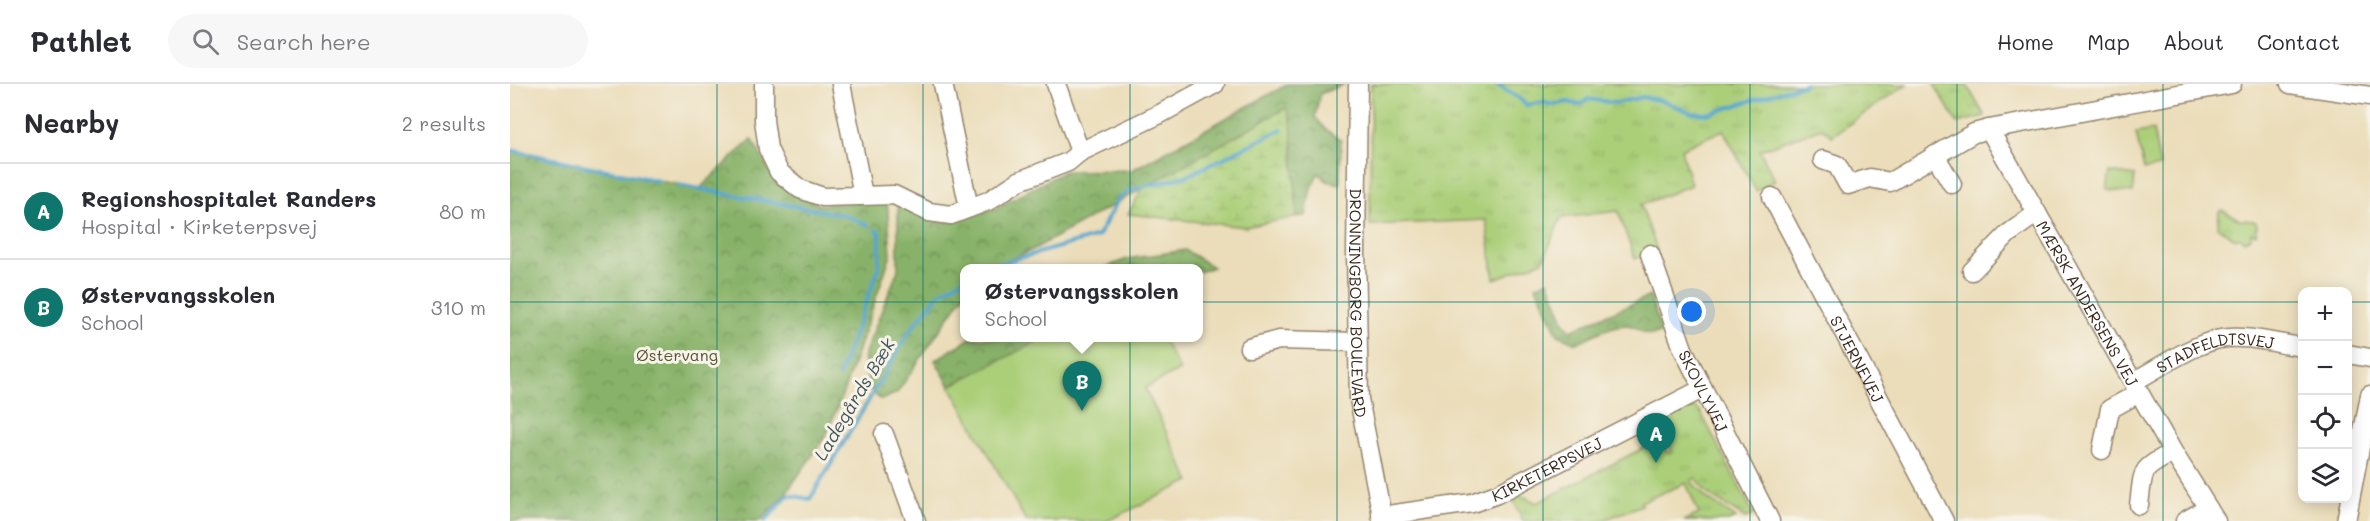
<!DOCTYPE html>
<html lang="en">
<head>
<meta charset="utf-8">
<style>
	:root { --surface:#fff; --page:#f7f7f7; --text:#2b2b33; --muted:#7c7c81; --line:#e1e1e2; --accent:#0f766e }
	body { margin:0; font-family:Mali,sans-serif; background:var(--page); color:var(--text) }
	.controls { position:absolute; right:18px; bottom:18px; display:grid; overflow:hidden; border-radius:12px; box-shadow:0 3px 15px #0003 }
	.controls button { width:54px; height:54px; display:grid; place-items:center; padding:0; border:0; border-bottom:2px solid var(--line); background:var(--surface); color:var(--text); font:30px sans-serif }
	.you { position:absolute; left:1182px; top:228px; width:21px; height:21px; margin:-15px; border:4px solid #fff; border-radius:50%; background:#1a73e8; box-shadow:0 0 0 9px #1a73e833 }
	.badge { display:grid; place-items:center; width:39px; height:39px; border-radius:50%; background:var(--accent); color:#fff; font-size:20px; font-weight:700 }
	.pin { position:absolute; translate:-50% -50px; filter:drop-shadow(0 2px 3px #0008) }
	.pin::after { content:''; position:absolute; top:32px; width:21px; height:18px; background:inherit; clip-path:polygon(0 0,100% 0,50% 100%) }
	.popup { position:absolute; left:450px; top:180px; width:243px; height:78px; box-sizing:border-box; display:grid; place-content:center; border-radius:12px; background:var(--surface); filter:drop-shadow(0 2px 4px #0005); font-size:20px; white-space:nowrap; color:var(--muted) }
	.popup b { font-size:22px; color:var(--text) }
	.popup::after { content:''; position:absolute; left:50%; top:100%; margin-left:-12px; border:12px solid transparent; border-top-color:var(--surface) }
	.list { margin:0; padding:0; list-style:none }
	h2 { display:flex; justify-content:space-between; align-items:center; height:78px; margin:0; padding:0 24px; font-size:26px }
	h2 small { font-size:20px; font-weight:400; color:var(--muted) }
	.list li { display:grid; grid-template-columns:39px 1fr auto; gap:18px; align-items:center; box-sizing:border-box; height:96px; padding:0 24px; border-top:2px solid var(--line) }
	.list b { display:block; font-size:22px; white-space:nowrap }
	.list p { margin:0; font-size:20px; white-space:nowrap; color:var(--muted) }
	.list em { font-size:20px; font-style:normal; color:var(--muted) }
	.icon { flex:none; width:33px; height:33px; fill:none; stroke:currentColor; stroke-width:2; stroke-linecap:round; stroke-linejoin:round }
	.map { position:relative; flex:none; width:1860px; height:437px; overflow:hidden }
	header { display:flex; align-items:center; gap:36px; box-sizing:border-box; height:84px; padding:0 30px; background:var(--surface); border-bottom:2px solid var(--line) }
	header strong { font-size:28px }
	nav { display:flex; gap:33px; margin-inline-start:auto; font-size:21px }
	.search { width:420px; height:54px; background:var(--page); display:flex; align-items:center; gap:15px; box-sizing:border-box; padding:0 21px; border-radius:33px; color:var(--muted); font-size:22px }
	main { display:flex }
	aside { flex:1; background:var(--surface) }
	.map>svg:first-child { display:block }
	.forest { fill:url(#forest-crowns); stroke:#626e44; stroke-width:1.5 }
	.wetland { fill:url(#wetland-marsh); stroke:#737c4c; stroke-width:1.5 }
	.park { fill:url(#park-tufts); stroke:#737c4c; stroke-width:1.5 }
	.garden { fill:#abcf79; stroke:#737c4c; stroke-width:1.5 }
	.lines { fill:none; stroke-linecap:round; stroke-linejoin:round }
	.stream { stroke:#53a6ce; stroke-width:4 }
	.minor-casing { stroke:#93846c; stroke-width:21 }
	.minor { stroke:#fff; stroke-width:18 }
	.grid { fill:none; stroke:#0f766e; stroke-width:1.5; stroke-opacity:0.55 }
	.labels { text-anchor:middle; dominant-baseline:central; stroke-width:6; stroke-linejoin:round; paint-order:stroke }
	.street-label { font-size:16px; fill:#3b2a1e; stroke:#f7f3e8 }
	.park-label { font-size:16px; fill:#575335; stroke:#f7f3e8 }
	.water-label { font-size:18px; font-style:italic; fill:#43555c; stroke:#f7f3e8 }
</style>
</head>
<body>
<header>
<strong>Pathlet</strong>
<div class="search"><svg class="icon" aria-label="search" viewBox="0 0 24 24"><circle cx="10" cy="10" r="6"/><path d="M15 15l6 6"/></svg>Search here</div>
<nav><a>Home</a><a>Map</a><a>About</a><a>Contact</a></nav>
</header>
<main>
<aside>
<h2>Nearby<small>2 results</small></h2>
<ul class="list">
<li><span class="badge">A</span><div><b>Regionshospitalet Randers</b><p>Hospital · Kirketerpsvej</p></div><em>80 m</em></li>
<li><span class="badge">B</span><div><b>Østervangsskolen</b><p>School</p></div><em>310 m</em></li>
</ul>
</aside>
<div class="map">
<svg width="1860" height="437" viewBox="0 0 1860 437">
	<defs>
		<pattern id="forest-crowns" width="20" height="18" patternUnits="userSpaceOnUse" patternTransform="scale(1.5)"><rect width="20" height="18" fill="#88b269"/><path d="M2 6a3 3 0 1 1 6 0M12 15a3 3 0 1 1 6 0" fill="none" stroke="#709156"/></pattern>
		<pattern id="wetland-marsh" width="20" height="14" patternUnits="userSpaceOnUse" patternTransform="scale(1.5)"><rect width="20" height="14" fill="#abcf79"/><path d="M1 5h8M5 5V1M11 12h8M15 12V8" fill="none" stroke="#94b268"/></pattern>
		<pattern id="park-tufts" width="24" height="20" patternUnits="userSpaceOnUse" patternTransform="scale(1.5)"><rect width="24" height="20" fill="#abcf79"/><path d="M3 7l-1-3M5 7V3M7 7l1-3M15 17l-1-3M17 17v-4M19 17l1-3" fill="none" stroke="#94b268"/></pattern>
	</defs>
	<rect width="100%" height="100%" fill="#f7f3e8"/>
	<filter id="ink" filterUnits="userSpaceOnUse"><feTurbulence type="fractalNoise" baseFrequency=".0167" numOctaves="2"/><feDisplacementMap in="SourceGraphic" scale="12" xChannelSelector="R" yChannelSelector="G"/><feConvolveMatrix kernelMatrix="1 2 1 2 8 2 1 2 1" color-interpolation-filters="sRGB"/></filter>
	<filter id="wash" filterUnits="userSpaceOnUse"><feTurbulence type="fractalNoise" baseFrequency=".008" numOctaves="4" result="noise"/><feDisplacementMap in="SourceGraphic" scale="24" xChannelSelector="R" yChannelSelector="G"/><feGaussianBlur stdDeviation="1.35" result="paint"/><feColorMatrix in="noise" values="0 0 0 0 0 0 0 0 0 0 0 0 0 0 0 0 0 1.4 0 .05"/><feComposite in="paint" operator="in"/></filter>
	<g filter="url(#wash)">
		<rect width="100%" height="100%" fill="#ebddb9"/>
		<path class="forest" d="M778 0H835L810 10 805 33 815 45 831 56 830 100 817 97 808 89 800 108 796 132 787 133 781 37 775 25 524 165 481 184H455V209L387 309 371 316 359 305 354 271 388 186V119L437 138 486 124 555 87 622 86Z
			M242 55 262 92 283 110 310 121 377 116 381 170 336 301 316 352 274 412 250 437H0V65L189 105Z
			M675 166 703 183 689 188V184H594L617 175Z
			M1038 196 1055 240 1061 246 1140 212 1152 249C1132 254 1129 241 1116 241 1098 242 1081 253 1066 259L1048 251 1026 202Z
			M461 254H534L440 302 425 276Z"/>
		<path class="wetland" d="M776 24 781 37 787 133 735 143 618 130 633 104Z"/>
		<path class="park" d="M861 0H1397L1322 52 1312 44 1250 66 1265 97 1246 107 1213 46 1171 65 1181 101 1131 121 1147 166 1125 175 1108 127 1051 134 1033 177 984 195 976 136 860 141Z
			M1424 0H1456L1475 32 1447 39Z
			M1600 88 1625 92 1623 109 1597 106Z
			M1712 126 1730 136 1744 137 1747 140 1746 150 1741 149V154L1734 157 1729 153 1726 155 1708 144 1709 128Z
			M1183 323 1190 327 1244 431 1235 434 1198 410 1185 394 1181 397 1195 413 1226 434 1218 437H1174L1189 430 1176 399 1131 418 1132 421 1091 437H1013L1003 415 1010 411 1027 419 1145 358 1160 369 1162 365 1136 345Z"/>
		<path class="garden" d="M1643 46 1650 83 1634 86 1626 49Z
			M534 254H652L670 286 635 304 680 397 597 437H516L440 302Z"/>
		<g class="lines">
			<path class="stream" d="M986 0 1009 14 1016 21 1035 18 1040 21 1058 18 1070 21 1078 15 1106 19 1132 13 1154 17 1182 29 1198 30 1295 0
				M0 66 149 97
				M168 101 334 131 358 141
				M475 184 588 152 608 116 620 106 677 92 772 45
				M329 292 369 183 370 149 366 146
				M255 437 278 411 300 415 401 245 430 209 455 194"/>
		</g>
	</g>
	<g filter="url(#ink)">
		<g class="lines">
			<g class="minor-casing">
				<g id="minor">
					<path d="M254 0V36L258 65 269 88 290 105 313 113 384 111 419 128 441 131 478 117 509 97 558 78 570 68 650 30 705 0"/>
					<path d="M331 0 353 111"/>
					<path d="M433 0 459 124"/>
					<path d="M546 0 570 68"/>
					<path id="s1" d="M848 0 846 170 849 315 873 437"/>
					<path d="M1780 0 1860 12"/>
					<path d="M1479 45 1722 0"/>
					<path d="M1425 71 1442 100"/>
					<path id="s2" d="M1313 76 1327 81 1338 101 1360 94 1380 98 1464 49 1479 45 1663 368 1706 437"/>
					<path id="s3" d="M1262 113 1434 437"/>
					<path id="s4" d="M1140 170 1173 265 1260 437"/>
					<path d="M1462 187 1498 150 1527 129"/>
					<path d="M739 264 769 256 846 258"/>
					<path d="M1838 270 1860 274"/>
					<path id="s5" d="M1623 298C1647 285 1683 260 1710 255 1734 250 1768 260 1792 263"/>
					<path d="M374 350 406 437"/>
					<path d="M1592 366 1600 325 1629 309"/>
					<path d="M1629 421C1634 383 1629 387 1663 368"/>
					<path id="s6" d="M871 432 962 419 987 410 1192 305"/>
					<path d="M1675 437 1698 424"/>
					<path d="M1836 437 1860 311"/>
				</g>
			</g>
			<use href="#minor" class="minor"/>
		</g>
	</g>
	<path class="grid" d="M207 0V437M413 0V437M620 0V437M827 0V437M1033 0V437M1240 0V437M1447 0V437M1653 0V437M0 218H1792M1838 218H1860"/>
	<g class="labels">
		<g class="street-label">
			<text stroke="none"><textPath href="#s1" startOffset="219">DRONNINGBORG BOULEVARD</textPath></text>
			<text stroke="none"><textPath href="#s2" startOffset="394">MÆRSK ANDERSENS VEJ</textPath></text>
			<text stroke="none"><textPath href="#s5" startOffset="90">STADFELDTSVEJ</textPath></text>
			<text stroke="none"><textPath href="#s3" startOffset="183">STJERNEVEJ</textPath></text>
			<text stroke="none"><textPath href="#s4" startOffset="147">SKOVLYVEJ</textPath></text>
			<text stroke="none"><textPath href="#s6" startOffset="174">KIRKETERPSVEJ</textPath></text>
		</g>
		<g class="park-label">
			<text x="167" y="270">Østervang</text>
		</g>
		<g class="water-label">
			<text transform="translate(344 315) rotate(-59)">Ladegårds Bæk</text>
		</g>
	</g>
</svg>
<div class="controls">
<button>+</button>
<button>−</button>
<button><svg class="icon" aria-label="locate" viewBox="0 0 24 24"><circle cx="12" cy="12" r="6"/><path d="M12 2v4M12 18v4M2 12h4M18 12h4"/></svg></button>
<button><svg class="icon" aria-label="layers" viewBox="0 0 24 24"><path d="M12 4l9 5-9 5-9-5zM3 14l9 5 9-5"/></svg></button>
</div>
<div class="you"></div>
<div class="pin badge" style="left:1146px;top:379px">A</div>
<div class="pin badge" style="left:572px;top:327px">B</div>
<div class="popup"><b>Østervangsskolen</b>School</div>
</div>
</main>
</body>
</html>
